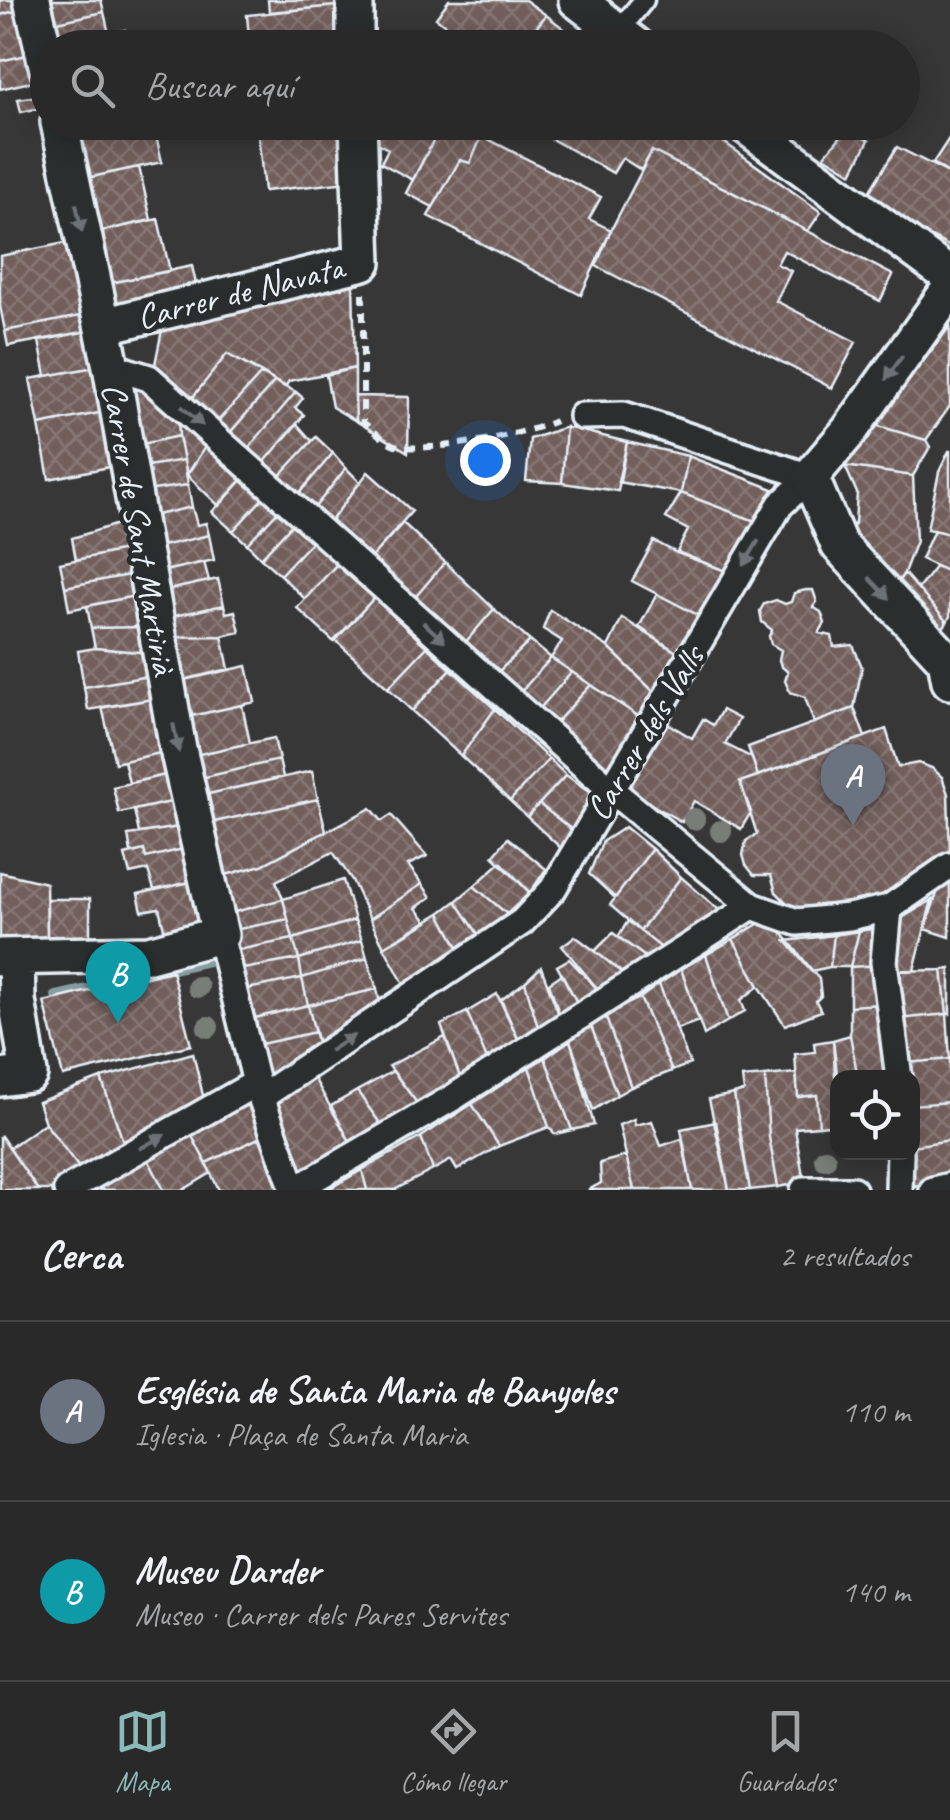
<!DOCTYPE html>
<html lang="es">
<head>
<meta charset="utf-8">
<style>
	:root { --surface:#2a2929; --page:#323131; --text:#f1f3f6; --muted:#a5a6a8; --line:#464546; --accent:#8bbbb9 }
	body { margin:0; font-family:Caveat,sans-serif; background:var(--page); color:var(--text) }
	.controls { position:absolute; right:30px; bottom:30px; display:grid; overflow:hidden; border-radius:20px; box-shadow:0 5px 25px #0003 }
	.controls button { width:90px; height:90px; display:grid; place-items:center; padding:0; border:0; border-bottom:2px solid var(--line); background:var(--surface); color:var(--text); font:50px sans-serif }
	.you { position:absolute; left:485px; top:460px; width:35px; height:35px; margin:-25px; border:8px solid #fff; border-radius:50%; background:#1a73e8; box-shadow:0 0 0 15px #1a73e833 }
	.badge { display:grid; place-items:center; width:65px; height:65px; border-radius:50%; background:var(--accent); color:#fff; font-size:32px; font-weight:700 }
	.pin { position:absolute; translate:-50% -82px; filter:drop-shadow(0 2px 5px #0008) }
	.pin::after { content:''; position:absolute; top:52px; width:35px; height:30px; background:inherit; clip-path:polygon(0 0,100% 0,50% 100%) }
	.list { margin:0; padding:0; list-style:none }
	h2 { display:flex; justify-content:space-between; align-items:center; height:130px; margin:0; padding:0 40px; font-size:42px }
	h2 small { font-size:32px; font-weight:400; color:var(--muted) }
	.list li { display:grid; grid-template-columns:65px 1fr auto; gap:30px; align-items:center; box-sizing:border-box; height:180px; padding:0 40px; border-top:2px solid var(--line) }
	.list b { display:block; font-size:38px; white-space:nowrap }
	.list p { margin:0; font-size:32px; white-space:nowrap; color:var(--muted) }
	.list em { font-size:32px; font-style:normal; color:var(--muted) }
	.icon { flex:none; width:55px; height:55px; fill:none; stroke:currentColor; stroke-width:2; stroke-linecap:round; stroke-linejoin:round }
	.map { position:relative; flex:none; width:950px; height:1190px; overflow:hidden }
	.search { position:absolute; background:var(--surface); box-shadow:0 5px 25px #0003; left:30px; right:30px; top:30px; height:110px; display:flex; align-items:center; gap:25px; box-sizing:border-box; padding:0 35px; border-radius:55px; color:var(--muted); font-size:38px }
	.sheet { height:490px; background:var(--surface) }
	nav { display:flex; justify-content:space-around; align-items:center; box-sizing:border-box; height:140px; border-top:2px solid var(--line); background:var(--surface); font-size:28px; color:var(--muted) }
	nav a { display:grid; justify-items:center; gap:5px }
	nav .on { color:var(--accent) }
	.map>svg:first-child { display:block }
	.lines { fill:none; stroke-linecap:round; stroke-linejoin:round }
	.stream { stroke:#879da2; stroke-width:10 }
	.building { fill:url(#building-cross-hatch); stroke:#e8f1f8; stroke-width:2.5 }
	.service-casing { stroke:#e8f1f8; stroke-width:25 }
	.pedestrian-casing { stroke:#e8f1f8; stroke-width:32 }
	.minor-casing { stroke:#e8f1f8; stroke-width:42 }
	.path { stroke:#e8f1f8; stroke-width:6; stroke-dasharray:10 8; stroke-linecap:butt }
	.service { stroke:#2a2d2e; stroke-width:18 }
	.pedestrian { stroke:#2a2d2e; stroke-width:25 }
	.minor { stroke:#2a2d2e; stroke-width:35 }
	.tree { fill:#787d78 }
	.oneway { fill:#6c7275 }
	.labels { text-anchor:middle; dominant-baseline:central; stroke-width:9; stroke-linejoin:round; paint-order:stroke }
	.street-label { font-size:35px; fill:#e8f1f8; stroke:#2a2d2e }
</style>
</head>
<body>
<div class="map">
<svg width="950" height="1190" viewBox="0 0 950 1190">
	<defs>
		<pattern id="building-cross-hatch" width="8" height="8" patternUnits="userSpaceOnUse" patternTransform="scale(2.5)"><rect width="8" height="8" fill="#725f5c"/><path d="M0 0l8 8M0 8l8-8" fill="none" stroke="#867674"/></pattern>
	</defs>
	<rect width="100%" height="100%" fill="#383737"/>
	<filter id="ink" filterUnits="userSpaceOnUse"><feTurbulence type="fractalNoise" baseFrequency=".01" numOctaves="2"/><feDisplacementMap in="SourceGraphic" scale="20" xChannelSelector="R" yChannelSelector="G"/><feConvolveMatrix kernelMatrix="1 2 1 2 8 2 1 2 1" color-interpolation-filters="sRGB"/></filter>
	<g filter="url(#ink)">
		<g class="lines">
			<path class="stream" d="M56 996 213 960"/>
		</g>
		<path class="building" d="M0 0H13L15 11 0 15Z
			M42 0H101L104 12 48 24Z
			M268 0H335L336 6 269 12Z
			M449 0H525L546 15 521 48H476L436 18Z
			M336 6 339 48H250L247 15Z
			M15 11 27 55 0 61V15Z
			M104 12 109 34 53 46 48 24Z
			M546 15 589 48H545L549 43 533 31Z
			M125 30 129 48H53V46Z
			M27 55 35 81 0 89V61Z
			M39 96 41 108 21 112 18 99Z
			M79 122H153L162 162 82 179 69 125Z
			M257 122H345L349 182 264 191Z
			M385 122H443L413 180 381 163 388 149 375 142Z
			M443 122H457L482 136 470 163 460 160 433 207 406 193Z
			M555 122H696L821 212 808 231 652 151 641 170 622 158 613 173 546 136Z
			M852 131 869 140 852 173 824 156 842 135Z
			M482 136 601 197 589 219 611 230 581 295 428 216 460 160 470 163Z
			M950 137V174L933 163Z
			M897 147 950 174V247L864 200Z
			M652 151 893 275 880 301 784 251 777 264 791 271 776 301 856 342 832 388 596 266 611 230Z
			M139 167 151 220 93 233 82 179Z
			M158 219 170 271 105 284 93 233Z
			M70 242 85 315 5 331 0 306V256Z
			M192 266 198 293 111 312 105 284Z
			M353 281 355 368 289 381 285 387 227 354 193 397 153 374 164 320Z
			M85 315 88 331 8 346 5 331Z
			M950 326V406L926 440 875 425Z
			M88 331 95 367 46 376 39 341Z
			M227 354 262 373 217 422 193 397Z
			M95 367 104 412 39 425 30 379Z
			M355 368V396L356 421 332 407 326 375Z
			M262 373 275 381 228 435 217 422Z
			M275 381 296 392 246 451 228 435Z
			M143 384 178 417 179 436 133 446 123 389Z
			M296 392 303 398 295 408 304 415 262 465 246 451Z
			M355 396 409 397 408 452 356 421Z
			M104 412 114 466 49 479 39 425Z
			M178 417 207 444 187 475 179 436Z
			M297 424 312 441 276 480 262 465Z
			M875 425 926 440 930 447 913 476 845 466Z
			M566 427 627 442 618 491 562 483Z
			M566 427 562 483 526 481 530 439Z
			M179 436 184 460 135 468 133 446Z
			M316 437 333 453 296 497 276 480Z
			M627 442 688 456 681 493 618 482Z
			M207 444 244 478 219 506 187 475Z
			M949 451H950V534L927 529 939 472Z
			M333 453 346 468 312 511 296 497Z
			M688 456 773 489 758 522 681 493Z
			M184 460 188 485 139 492 135 468Z
			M845 466 913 476 916 541 904 573 892 591 845 540 855 523 857 493Z
			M346 468 360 482 327 526 312 511Z
			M368 472 412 511 368 561 327 526Z
			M244 478 264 497 233 531 212 512Z
			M188 485 192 507 143 518 139 492Z
			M681 493 758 522 726 571 677 552 688 530 666 518Z
			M264 497 279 510 247 544 233 531Z
			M192 507 197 525 206 523 209 535 149 549 143 518Z
			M279 510 293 523 261 558 247 544Z
			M124 522 130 549 76 560 72 538Z
			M293 523 312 541 280 575 261 558Z
			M403 523 445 562 412 601 368 561Z
			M934 530 950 534V573L921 559Z
			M209 535 214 560 155 573 149 549Z
			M312 541 337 564 305 599 280 575Z
			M654 541 677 553 726 571 698 615 632 581Z
			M130 549 134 574 65 587 60 563Z
			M204 562 209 581 159 592 155 573Z
			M445 562 494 609 463 645 412 601Z
			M337 564 374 598 334 642 297 608Z
			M936 566 950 573V616L947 622 918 589Z
			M904 573 947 622 936 638 892 591Z
			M134 574 139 595 69 610 65 587Z
			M218 579 224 605 165 618 159 592Z
			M806 590H813L817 602 813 607 821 612 825 623 819 633 832 636 834 647 853 645 862 667 854 708 814 723 805 697 790 692 785 681 788 672 781 666 779 660 781 650 771 644 769 636 772 630 762 622 760 611 764 604 776 600 785 604 791 602 794 593Z
			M657 594 698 615 678 653 639 627Z
			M139 595 145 627 91 628 87 606Z
			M374 598 427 647 388 688 335 640Z
			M224 605 226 613 235 611 240 632 222 636 169 637 165 618Z
			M494 609 530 641 494 676 463 645Z
			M550 610 608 647 654 692 641 718 551 658 562 641 543 629Z
			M622 618 678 653 654 692 608 647Z
			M145 627 150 653 95 648 91 628Z
			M222 636 229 669 179 681 169 637Z
			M530 641 551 658 517 696 494 676Z
			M427 647 451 669 412 711 388 688Z
			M95 648 150 653 155 675 84 687 78 651Z
			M551 658 572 672 535 714 517 696Z
			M247 666 255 702 187 717 179 681Z
			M451 669 495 709 461 756 412 711Z
			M572 672 591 685 551 728 535 714Z
			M155 675 159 698 88 710 84 687Z
			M591 685 641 718 608 776 551 728Z
			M159 698 169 751 115 763 102 707Z
			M242 705 250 743 195 755 187 717Z
			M854 708 865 737 758 776 748 747Z
			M495 709 549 759 510 801 461 756Z
			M722 710 739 719 725 744 752 758 758 776 740 782 751 812 741 829 694 801 682 822 623 788 662 720 692 738 703 719 713 725Z
			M886 729 898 767 918 763 932 768 942 777 948 794 950 854 920 881 850 908 806 911 787 903 776 892 771 875H754L746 865 743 855 746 841 757 834 740 782Z
			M274 738 279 760 201 778 195 755Z
			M169 751 174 773 129 783 124 761Z
			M549 759 566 775 527 817 510 801Z
			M279 760 283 777 204 795 201 778Z
			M312 771 318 799 210 823 204 795Z
			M174 773 180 800 119 813 113 787Z
			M566 775 590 792 576 833 539 804Z
			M318 799 326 831 262 865 222 876 210 823Z
			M180 800 186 826 139 833 134 810Z
			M539 804 576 833 562 849 527 817Z
			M371 808 382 821 391 815 427 856 408 865 422 884 370 919 352 880 333 852 276 881 283 899 231 913 222 876 262 865Z
			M186 826 191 847 146 858 144 850 131 853 128 835Z
			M625 827 652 849 615 898 589 874 603 841Z
			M508 838 546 869 530 893 493 856Z
			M191 847 199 880 154 890 148 870 130 874 125 855 144 850 146 858Z
			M652 849 681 877 640 931 610 905Z
			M501 862 530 893 507 914 474 886Z
			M0 872 46 883 47 937 0 938Z
			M681 877 726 916 668 953 640 931Z
			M199 880 208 923 165 933 159 908 142 911 138 894Z
			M343 880 355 920 293 939 283 899Z
			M941 881 950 885V937L925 929Z
			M422 884 431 897 416 908 428 922 384 947 370 919Z
			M474 886 507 914 478 934 456 901Z
			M47 899H90V937H47Z
			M283 899 288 919 234 930 231 913Z
			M932 900 914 970 893 971 894 923Z
			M456 901 478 934 459 949 440 913Z
			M440 913 459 949 406 988 384 947Z
			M288 919 293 939 238 950 234 930Z
			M355 920 362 940 299 959 293 939Z
			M628 921 640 931 668 953 652 962 618 937Z
			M763 921 775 924 819 979 821 996 816 1001 821 1011 785 1025 759 986 733 939Z
			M877 928 879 965 850 967 859 931Z
			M859 931 850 967H830L834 935Z
			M613 933 652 962 627 977 595 951Z
			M834 935 830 967 811 971 786 941Z
			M575 936 595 951 627 977 602 994 562 946Z
			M293 939 299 959 243 969 238 950Z
			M733 939 759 986 741 1000 745 1011 728 1021 706 955Z
			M362 940 367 958 302 978 299 959Z
			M706 955 728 1021 704 1035 681 969Z
			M367 958 377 989 308 1005 302 978Z
			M299 959 302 978 247 989 243 969Z
			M569 959 602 994 580 1008 557 966Z
			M879 965 880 1004 850 1006V967Z
			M541 967 561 1020 540 1034 525 982Z
			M681 969 699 1021 677 1029 659 984Z
			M950 969V1014H947L942 970Z
			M942 970 947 1014 898 1019 893 971Z
			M172 971 191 1045 63 1076 44 1002Z
			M562 974 580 1008 561 1020 549 983Z
			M302 978 308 1005 255 1018 247 989Z
			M525 982 540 1034 521 1045 501 1000Z
			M659 984 690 1064 672 1071 640 998Z
			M377 989 380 1003 319 1050 308 1005Z
			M497 994 521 1045 489 1064 467 1012Z
			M640 998 672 1071 631 1087 605 1015Z
			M880 1004 889 1078H858L850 1035V1006Z
			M308 1005 315 1032 261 1044 255 1018Z
			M467 1012 489 1064 461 1080 441 1025Z
			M947 1014 950 1059 906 1063 898 1019Z
			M605 1015 631 1087 617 1095 591 1026Z
			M591 1026 617 1095 593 1110 570 1040Z
			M315 1032 319 1050 271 1084 261 1044Z
			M850 1035 858 1078H838V1082L833 1040Z
			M445 1037 461 1080 420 1107 389 1066Z
			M570 1040 594 1125 572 1130 545 1058Z
			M833 1040 838 1124 819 1126 817 1095 798 1097 795 1054 815 1052 814 1043Z
			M193 1053 204 1100 125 1147 101 1078Z
			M545 1058 572 1130 555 1134 549 1127 529 1067Z
			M950 1059V1102L912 1105V1078H906V1063Z
			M529 1067 549 1127 499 1146 472 1104Z
			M393 1071 420 1107 384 1129 357 1091Z
			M796 1073 798 1097 817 1095 819 1126 795 1128 804 1182 778 1187 769 1137 765 1076Z
			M765 1076 769 1137 778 1187 750 1190 734 1094 744 1091 742 1078Z
			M101 1078 125 1147 83 1173 45 1123 38 1102Z
			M314 1078 353 1147 295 1183 269 1106Z
			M357 1091 384 1129 353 1147 331 1106Z
			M734 1094 742 1147 750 1190H729L709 1099Z
			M250 1097 263 1136 206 1163 191 1134Z
			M950 1102V1140L912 1146V1105Z
			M472 1104 499 1146 457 1170 451 1160 433 1170 421 1137Z
			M634 1119 635 1125 652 1121 661 1146 682 1139 692 1190H634L619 1125Z
			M716 1122 729 1190H692L681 1129Z
			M45 1123 83 1173 52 1190H38L9 1148Z
			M191 1134 211 1173 183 1190H164L148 1159Z
			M263 1136 281 1190H219L206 1163Z
			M0 1137 1 1136 38 1190H0Z
			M421 1137 433 1170 394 1190H367L362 1170Z
			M950 1140V1180L907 1187 904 1152H912V1146Z
			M626 1156 634 1190H588L601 1183 600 1163Z
			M148 1159 164 1190H100L99 1188Z
			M362 1170 367 1190H327Z"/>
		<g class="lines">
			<g class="service-casing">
				<path id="service" d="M618 32 644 0"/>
			</g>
			<g class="pedestrian-casing">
				<path id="pedestrian" d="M111 366 149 378 610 789 752 906 797 922 849 917 889 908 950 866
					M889 908 884 962 899 1078
					M220 935 256 1083 294 1190
					M261 1097 522 922 553 889 780 505 810 477 624 415 582 416
					M67 1190 256 1083
					M295 1190 454 1097 752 906
					M804 1190H853
					M899 1190 900 1152
					M933 1190 950 1186"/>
			</g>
			<g class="minor-casing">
				<path id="minor" d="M32 0 48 69
					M355 0V48
					M577 0 639 48
					M741 122 950 276
					M950 289 850 430 810 477 839 545 946 660 950 681
					M103 326 363 262 358 122
					M0 957 149 954 220 935 177 744 111 366 59 122
					M0 1078 29 1074 17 1000 16 958"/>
			</g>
			<path class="path" d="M363 293V422C372 429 384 441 395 445 421 455 529 434 555 421"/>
			<use href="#service" class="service"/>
			<use href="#pedestrian" class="pedestrian"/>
			<use href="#minor" class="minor"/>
		</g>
		<g class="tree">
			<circle cx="694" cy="819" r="11"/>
			<circle cx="721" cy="831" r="11"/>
			<circle cx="198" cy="987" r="11"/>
			<circle cx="208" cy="1027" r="11"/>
			<circle cx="825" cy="1159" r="11"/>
		</g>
		<defs><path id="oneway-solid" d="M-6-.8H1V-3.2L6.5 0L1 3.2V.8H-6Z" transform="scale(2.5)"/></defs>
		<g class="oneway">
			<use href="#oneway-solid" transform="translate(79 218) rotate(78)"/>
			<use href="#oneway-solid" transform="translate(894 368) rotate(125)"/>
			<use href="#oneway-solid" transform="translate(192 416) rotate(42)"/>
			<use href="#oneway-solid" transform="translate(751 553) rotate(121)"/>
			<use href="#oneway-solid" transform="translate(879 588) rotate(47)"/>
			<use href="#oneway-solid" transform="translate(434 632) rotate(42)"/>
			<use href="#oneway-solid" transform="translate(176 738) rotate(79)"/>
			<use href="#oneway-solid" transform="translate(342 1043) rotate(-33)"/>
			<use href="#oneway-solid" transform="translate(152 1142) rotate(-29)"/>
		</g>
	</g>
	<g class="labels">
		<g class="street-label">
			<text transform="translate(240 292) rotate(-14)">Carrer de Navata</text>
			<text transform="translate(139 529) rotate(80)">Carrer de Sant Martirià</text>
			<text transform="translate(645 733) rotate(-59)">Carrer dels Valls</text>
		</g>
	</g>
</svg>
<div class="controls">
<button><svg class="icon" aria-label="locate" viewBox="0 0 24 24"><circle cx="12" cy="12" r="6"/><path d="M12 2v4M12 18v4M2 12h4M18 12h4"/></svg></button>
</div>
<div class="you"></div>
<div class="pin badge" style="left:853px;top:826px;background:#6b7280">A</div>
<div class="pin badge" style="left:118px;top:1023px;background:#0f9aa8">B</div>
<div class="search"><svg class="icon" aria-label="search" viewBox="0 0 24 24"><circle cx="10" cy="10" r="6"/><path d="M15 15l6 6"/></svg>Buscar aquí</div>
</div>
<section class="sheet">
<h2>Cerca<small>2 resultados</small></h2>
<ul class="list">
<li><span class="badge" style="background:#6b7280">A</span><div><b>Església de Santa Maria de Banyoles</b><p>Iglesia · Plaça de Santa Maria</p></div><em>110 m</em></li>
<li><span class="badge" style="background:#0f9aa8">B</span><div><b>Museu Darder</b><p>Museo · Carrer dels Pares Servites</p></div><em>140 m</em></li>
</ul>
</section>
<nav>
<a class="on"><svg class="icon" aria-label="map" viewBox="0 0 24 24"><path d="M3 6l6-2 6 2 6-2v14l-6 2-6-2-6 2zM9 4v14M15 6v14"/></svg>Mapa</a>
<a><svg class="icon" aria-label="directions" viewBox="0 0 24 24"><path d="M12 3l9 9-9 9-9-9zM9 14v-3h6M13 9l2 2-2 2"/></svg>Cómo llegar</a>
<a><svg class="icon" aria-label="saved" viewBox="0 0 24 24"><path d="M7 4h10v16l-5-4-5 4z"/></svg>Guardados</a>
</nav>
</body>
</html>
